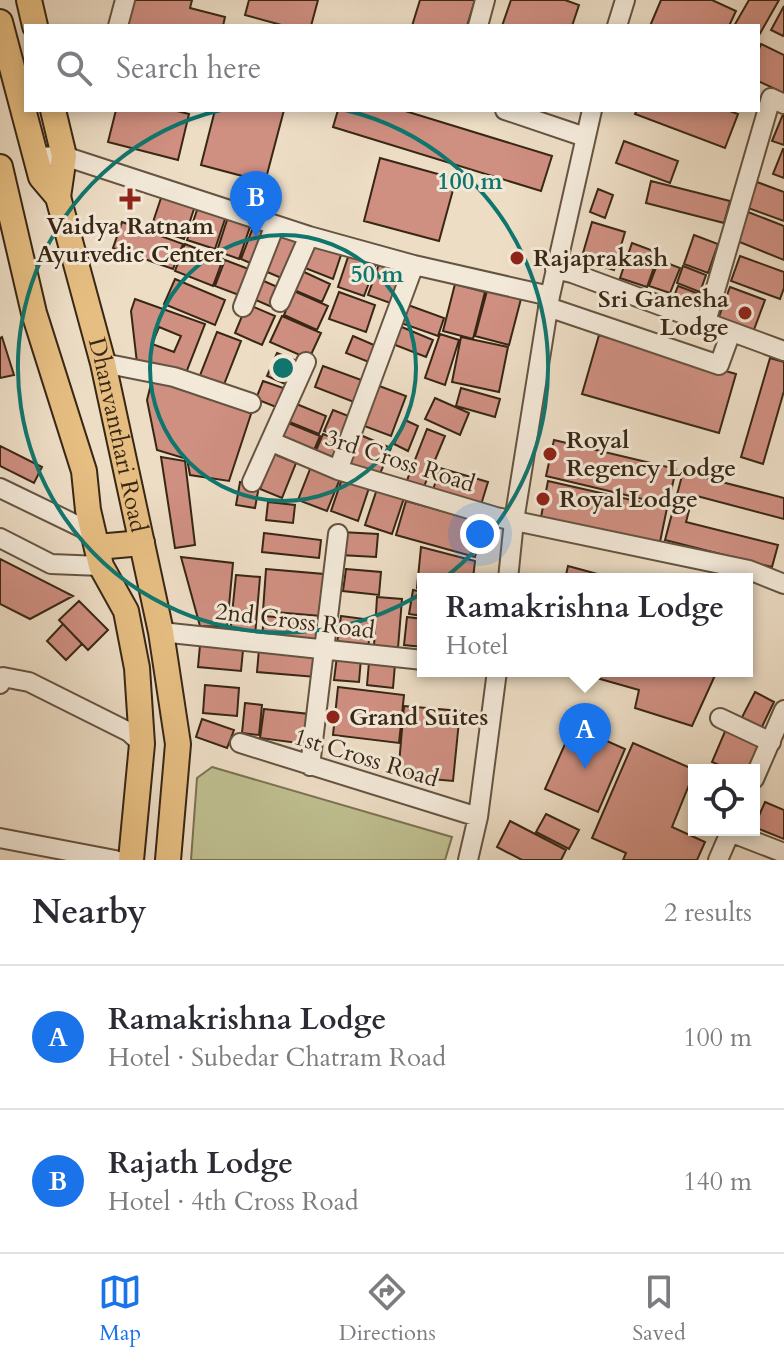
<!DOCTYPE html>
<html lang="en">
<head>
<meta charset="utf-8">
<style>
	:root { --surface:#fff; --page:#f7f7f7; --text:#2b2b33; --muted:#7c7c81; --line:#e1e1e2; --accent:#1a73e8 }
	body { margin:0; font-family:Cardo,serif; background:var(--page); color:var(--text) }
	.controls { position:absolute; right:24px; bottom:24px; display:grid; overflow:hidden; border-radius:0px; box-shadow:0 4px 12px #0003 }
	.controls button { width:72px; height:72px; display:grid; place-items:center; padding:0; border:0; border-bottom:2px solid var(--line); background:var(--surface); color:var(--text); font:40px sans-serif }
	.you { position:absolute; left:480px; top:534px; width:28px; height:28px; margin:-20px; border:6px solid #fff; border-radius:50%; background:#1a73e8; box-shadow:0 0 0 12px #1a73e833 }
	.badge { display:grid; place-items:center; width:52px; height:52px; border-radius:50%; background:var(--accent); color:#fff; font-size:26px; font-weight:700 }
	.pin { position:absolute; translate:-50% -66px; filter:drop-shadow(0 2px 4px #0008) }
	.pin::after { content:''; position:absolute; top:42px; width:28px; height:24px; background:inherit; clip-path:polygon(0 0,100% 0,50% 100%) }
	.popup { position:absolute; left:417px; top:573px; width:336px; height:104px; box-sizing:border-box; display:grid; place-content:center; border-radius:0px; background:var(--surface); filter:drop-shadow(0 2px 6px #0005); font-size:26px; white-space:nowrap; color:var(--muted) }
	.popup b { font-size:30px; color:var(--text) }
	.popup::after { content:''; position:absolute; left:50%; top:100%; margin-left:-16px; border:16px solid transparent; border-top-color:var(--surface) }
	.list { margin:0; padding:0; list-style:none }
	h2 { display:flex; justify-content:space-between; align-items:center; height:104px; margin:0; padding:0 32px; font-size:34px }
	h2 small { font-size:26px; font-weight:400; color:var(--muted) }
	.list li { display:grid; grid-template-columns:52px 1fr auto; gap:24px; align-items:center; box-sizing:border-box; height:144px; padding:0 32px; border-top:2px solid var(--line) }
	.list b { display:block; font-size:30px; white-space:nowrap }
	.list p { margin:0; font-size:26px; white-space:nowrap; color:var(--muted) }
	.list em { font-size:26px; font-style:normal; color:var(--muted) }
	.icon { flex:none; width:44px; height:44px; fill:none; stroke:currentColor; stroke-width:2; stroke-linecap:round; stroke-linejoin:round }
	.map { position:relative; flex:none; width:784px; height:860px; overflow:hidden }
	.search { position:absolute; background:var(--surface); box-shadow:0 4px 12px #0003; left:24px; right:24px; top:24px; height:88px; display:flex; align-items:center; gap:20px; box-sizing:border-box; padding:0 28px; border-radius:0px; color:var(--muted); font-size:30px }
	.sheet { height:392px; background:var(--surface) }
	nav { display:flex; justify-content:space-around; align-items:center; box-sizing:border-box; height:112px; border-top:2px solid var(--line); background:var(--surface); font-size:22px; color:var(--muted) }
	nav a { display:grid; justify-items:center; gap:4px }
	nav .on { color:var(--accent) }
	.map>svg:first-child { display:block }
	.green { fill:#bfbf90; stroke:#7c7352; stroke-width:2 }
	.building { fill:#cf8f81; stroke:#382715; stroke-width:2; fill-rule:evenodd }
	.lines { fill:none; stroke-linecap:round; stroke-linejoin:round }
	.minor-casing { stroke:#655441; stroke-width:22 }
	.major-casing { stroke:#382715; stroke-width:28 }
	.minor { stroke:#f3e9d9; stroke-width:18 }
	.major { stroke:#e6be82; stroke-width:24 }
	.ring { fill:none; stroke:#0f766e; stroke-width:4 }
	.poi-dot { fill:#8f2418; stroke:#f3e9d9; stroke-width:3 }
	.labels { text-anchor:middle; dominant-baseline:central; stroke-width:6; stroke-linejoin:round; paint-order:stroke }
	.poi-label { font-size:24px; font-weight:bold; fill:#382715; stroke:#f3e9d9; text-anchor:start }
	.street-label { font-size:24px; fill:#382715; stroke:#f3e9d9 }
	.centre { fill:#0f766e; stroke:#f3e9d9; stroke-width:4 }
	.ring-label { font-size:24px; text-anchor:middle; font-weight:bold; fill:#0f766e; stroke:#f3e9d9; stroke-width:6; stroke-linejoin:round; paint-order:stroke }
</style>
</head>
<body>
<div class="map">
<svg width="784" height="860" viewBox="0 0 784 860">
	<rect width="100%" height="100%" fill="#edddc5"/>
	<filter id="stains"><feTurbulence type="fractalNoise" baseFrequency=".0025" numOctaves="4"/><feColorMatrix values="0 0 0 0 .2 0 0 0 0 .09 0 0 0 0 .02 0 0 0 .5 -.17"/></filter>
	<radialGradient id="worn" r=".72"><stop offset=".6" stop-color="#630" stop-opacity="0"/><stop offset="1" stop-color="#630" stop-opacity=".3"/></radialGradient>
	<path class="green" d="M212 767 452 837 445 860H191L197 778Z"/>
	<path class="building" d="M131 0H192L190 8 225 17 223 26H124Z
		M249 0H318L311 26H285L245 15Z
		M420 0H475L467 26H412Z
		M511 0H565L579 5 572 26H502Z
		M661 0H712L736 11 729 26H650Z
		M749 0H779L758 37V26H734Z
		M784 6V34L783 36 771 30Z
		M761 44 784 55V93L758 81V51Z
		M116 110H173L189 114 178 160 108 142Z
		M215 110H284L265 182 201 165Z
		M338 110H402L552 156 541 191 333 127Z
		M637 110H727L738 114 725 148 635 114Z
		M784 112V145L772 141Z
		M624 141 678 161 670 183 616 163Z
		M783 149H784V178L773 174Z
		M380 158 456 179 439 241 364 221Z
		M651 181 730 201 724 223 646 203Z
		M757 182 784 192V221L748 208Z
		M598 189 613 195 605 218 590 212Z
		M163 192 196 203 184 239 151 228Z
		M199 204 227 213 215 249 187 240Z
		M748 212 784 226V260L737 241Z
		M229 214 252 221 239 259 217 251Z
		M122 222 183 244 173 269 113 248Z
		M255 222 272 229 257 266 241 259Z
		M592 222 625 232 614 270 581 260Z
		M277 230 303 241 286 280 260 269Z
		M694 235 718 244 708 273 684 264Z
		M315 242 342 252 333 279 305 268Z
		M632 243 659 253 647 287 620 278Z
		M185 244 223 259 213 286 175 271Z
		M349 254 376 264 364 296 338 287Z
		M740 256 784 272V288L780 299 731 281Z
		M225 260 254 271 244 297 215 286Z
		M659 260 680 268 670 293 649 286Z
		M379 264 404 273 393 304 368 295Z
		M683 266 706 275 700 292 677 283Z
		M302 271 330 284 322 302 294 290Z
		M257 278 282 289 274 308 249 297Z
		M175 279 225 300 215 325 164 304Z
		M455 284 485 292 473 339 443 331Z
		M678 286 702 295 698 308 673 299Z
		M488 287 522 295 509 345 475 336Z
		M730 287 765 300 752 335 717 322Z
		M294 291 328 306 317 330 284 315Z
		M339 292 375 305 366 332 329 319Z
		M135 299 205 324 184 378 137 363 131 311ZM159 327 181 336 174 352 152 344Z
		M247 304 275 316 262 345 235 333Z
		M408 305 444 318 438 336 401 323Z
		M282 316 321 333 309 359 270 342Z
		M397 325 433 340 426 357 390 343Z
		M217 332 241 341 223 387 199 378Z
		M440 334 459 340 445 385 425 378Z
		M599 335 736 374 719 433 582 394Z
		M353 336 381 348 374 364 346 353Z
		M2 337 14 375 0 378V338Z
		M461 337 508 347 499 392 452 382Z
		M277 353 302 363 292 387 267 376Z
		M770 358 784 362V391L763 464 741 457Z
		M323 366 367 382 359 404 315 387Z
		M153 376 221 396 251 414 229 481 190 475 187 459 157 450 147 400Z
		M263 381 289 390 281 409 256 399Z
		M374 384 406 396 391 436 359 424Z
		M461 388 500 399 495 417 456 406Z
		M435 398 469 413 460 435 425 419Z
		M294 403 326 416 319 434 287 421Z
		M333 410 351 417 342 438 324 431Z
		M405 420 418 426 408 451 394 444Z
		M286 422 320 436 312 455 278 441Z
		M427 429 445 436 423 489 406 483Z
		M323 434 345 443 337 462 315 453Z
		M358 434 391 448 379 476 347 463Z
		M554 440 676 469 668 505 546 476Z
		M0 446 42 467 34 483 0 466Z
		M274 454 296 463 282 498 260 489Z
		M161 457 185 461 195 545 175 548Z
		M312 464 341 476 327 511 298 500Z
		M440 468 488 482 480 508 432 493Z
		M683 472 784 498V519L693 495 686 522 778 545 772 567 665 540Z
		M343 476 370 485 358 521 331 511Z
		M548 481 667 508 660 542 541 517Z
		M240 482 259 486 255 508 236 505Z
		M377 489 404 498 392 534 365 525Z
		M406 501 485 523 475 557 396 535Z
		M268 502 295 505 293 523 266 520Z
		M341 532 378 534 376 557 340 555Z
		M264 533 321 540 319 558 262 552Z
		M421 547 475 561 473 579H423V589L417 588Z
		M181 557 233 563 227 627 200 626Z
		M0 559 73 596 30 619 0 604Z
		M568 566 616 579H565Z
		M266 569 324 574 321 616 263 611Z
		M346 569 381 572 379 595 343 591Z
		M236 575 260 577 255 636 230 634Z
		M413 590 423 592V616L409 614Z
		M377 597 402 599 398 648 374 646Z
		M79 601 108 630 88 650 59 620Z
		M264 616 319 621 317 643 262 637Z
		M341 616 372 620 368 648 337 643Z
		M407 617 423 619V647L404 645Z
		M63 624 82 644 66 660 47 641Z
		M200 645 243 650 241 671 198 667Z
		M259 649 318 654 316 677 257 672Z
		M337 656 361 658 359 682 334 680Z
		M369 662 395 664 393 688 367 685Z
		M572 671H717L692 726 635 708 639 690Z
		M205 685 239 688 237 716 203 713Z
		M338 687 404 695 399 743 333 735Z
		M755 692 774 702 759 733 739 723Z
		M245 703 262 705 259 735 242 733Z
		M404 706 460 711 453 781 398 776Z
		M264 709 309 714 305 744 260 738Z
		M202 719 234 730 227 748 196 737Z
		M573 726 625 749 598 812 545 789Z
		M726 729 761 745 749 770H731L712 762Z
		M633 743 695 770 672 827 705 842 697 860H623L626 853 592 838Z
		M765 802 784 810V839L754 827Z
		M546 814 579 830 569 849 536 832Z
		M510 821 566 850 561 860H522L497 847Z"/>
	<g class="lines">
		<g class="minor-casing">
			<path id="minor" d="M118 26 125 0
				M478 26 485 0
				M617 26 625 0
				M505 110 585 137
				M35 157 64 156 309 236 414 265 550 296
				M555 269 572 273 784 351
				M280 302 309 236
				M243 307 275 225
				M548 307 719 365 731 332
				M706 322 771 98 784 104
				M103 363 174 377 251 403
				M272 442 338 470 496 517 749 570 784 584
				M338 470 414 265
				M252 482 306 362
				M0 488 93 533
				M0 538 51 564 101 566
				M508 579 514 521 550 296 592 110
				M161 632 423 660
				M0 684 3 677 29 682 129 732 142 744
				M720 718 771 742
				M240 743 478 817
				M310 766 338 534
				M754 779 784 710
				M730 832 784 853
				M0 838 115 860
				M468 860 478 817 497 671
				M718 860 731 830"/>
		</g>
		<g class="major-casing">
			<g id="major">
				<path d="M29 0 35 26"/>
				<path id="s1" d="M0 22 41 177 58 197 103 363 161 632 178 744 168 860"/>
				<path d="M53 110 64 156 58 197"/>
				<path d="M0 167 34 313 84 471 88 510 101 566 126 611 137 668 142 744 131 860"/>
				<path d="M97 547 142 543"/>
			</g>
		</g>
		<use href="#minor" class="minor"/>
		<use href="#major" class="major"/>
	</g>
	<g class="ring">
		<circle cx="283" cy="368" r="133"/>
		<path d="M345 110A265 265 0 1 1 221 110"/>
	</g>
	<g class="poi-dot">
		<path d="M126 187h8v8h8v8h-8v8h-8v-8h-8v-8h8z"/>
		<circle cx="517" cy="258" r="8"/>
		<circle cx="745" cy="313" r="8"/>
		<circle cx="550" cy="454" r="8"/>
		<circle cx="543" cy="499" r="8"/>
		<circle cx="333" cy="717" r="8"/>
	</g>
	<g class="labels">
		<g class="poi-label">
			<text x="130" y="226" text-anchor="middle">Vaidya Ratnam<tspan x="130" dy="28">Ayurvedic Center</tspan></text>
			<text x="533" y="258">Rajaprakash</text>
			<text x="729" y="299" text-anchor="end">Sri Ganesha<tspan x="729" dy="28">Lodge</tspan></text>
			<text x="566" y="440">Royal<tspan x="566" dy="28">Regency Lodge</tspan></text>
			<text x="559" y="499">Royal Lodge</text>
			<text x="349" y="717">Grand Suites</text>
		</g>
		<g class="street-label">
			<text stroke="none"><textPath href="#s1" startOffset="432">Dhanvanthari Road</textPath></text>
			<text transform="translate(400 461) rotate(18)">3rd Cross Road</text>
			<text transform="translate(295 621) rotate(7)">2nd Cross Road</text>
			<text transform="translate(366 758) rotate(17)">1st Cross Road</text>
		</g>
	</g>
	<circle cx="283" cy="368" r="12" class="centre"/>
	<g class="ring-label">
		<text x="470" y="189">100 m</text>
		<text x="377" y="282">50 m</text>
	</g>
	<rect width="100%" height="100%" filter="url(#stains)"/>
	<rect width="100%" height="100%" fill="url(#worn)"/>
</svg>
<div class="controls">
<button><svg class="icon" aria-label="locate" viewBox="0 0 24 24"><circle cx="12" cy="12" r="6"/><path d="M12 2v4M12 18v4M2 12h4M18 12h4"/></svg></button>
</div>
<div class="you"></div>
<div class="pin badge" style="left:585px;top:769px">A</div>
<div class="popup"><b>Ramakrishna Lodge</b>Hotel</div>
<div class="pin badge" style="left:256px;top:237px">B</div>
<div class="search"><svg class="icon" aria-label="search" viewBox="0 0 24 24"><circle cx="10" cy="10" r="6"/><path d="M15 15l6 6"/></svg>Search here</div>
</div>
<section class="sheet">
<h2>Nearby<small>2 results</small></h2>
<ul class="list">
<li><span class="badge">A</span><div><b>Ramakrishna Lodge</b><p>Hotel · Subedar Chatram Road</p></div><em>100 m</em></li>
<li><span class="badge">B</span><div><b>Rajath Lodge</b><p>Hotel · 4th Cross Road</p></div><em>140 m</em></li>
</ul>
</section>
<nav>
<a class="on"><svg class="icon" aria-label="map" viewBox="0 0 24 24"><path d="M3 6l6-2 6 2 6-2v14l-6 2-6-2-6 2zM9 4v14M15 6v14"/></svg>Map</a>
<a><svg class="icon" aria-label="directions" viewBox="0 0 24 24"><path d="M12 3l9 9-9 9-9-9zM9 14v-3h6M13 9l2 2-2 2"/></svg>Directions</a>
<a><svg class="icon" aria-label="saved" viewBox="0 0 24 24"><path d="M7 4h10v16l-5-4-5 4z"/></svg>Saved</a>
</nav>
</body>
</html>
